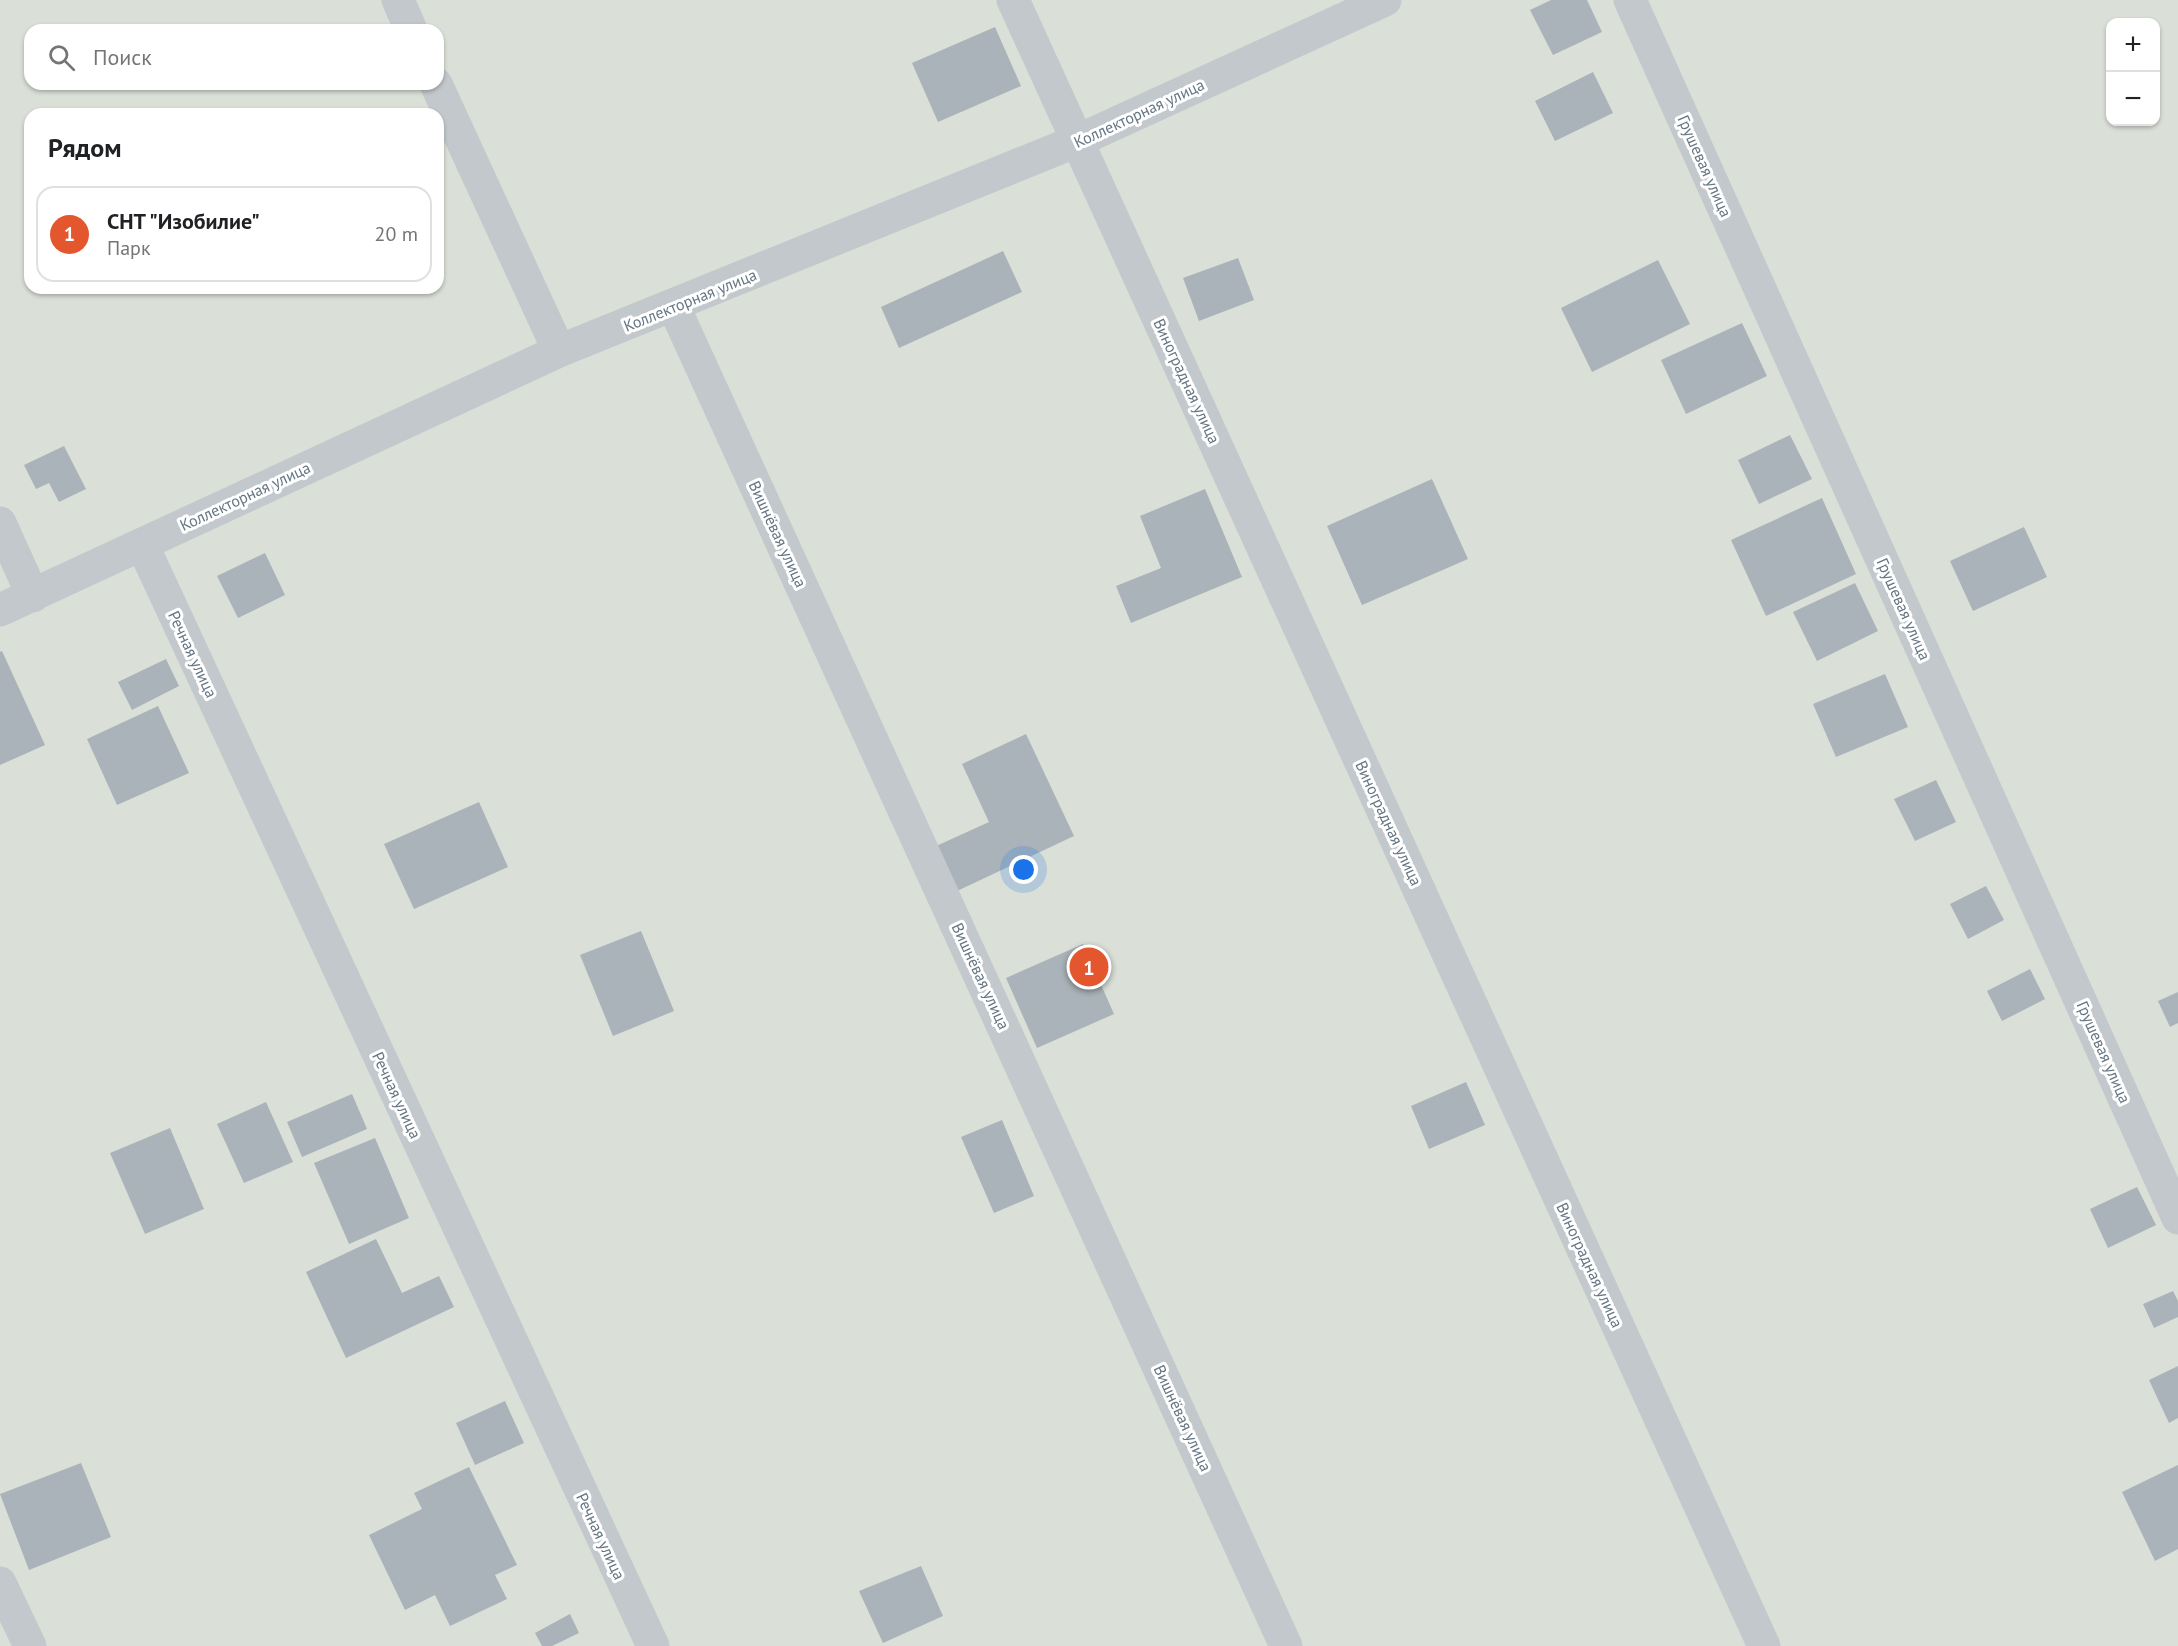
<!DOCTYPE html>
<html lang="ru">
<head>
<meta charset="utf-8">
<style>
	:root { --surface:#fff; --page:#f6f6f6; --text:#202124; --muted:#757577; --line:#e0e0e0; --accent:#e4572e }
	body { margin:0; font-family:"PT Sans",sans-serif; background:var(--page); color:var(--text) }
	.controls { position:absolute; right:18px; top:18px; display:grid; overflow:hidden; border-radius:12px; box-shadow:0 2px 4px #0004 }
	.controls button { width:54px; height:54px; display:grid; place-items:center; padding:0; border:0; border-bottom:2px solid var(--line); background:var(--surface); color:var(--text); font:30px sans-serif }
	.you { position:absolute; left:1024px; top:870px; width:21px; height:21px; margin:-15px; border:4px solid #fff; border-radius:50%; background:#1a73e8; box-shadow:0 0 0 9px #1a73e833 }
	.badge { display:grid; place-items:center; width:39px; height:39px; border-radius:50%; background:var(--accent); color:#fff; font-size:20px; font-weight:700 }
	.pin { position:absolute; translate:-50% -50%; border:3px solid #fff; box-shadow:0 2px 6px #0006 }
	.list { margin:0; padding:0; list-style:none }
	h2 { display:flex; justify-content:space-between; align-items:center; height:78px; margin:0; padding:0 24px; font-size:26px }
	h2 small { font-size:20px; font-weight:400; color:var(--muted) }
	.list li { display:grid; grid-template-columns:39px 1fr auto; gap:18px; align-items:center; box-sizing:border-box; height:96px; margin:0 12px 12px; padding:0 12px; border:2px solid var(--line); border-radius:18px }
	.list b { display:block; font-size:22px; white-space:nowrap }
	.list p { margin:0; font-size:20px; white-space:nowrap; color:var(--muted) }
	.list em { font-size:20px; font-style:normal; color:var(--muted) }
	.icon { flex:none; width:33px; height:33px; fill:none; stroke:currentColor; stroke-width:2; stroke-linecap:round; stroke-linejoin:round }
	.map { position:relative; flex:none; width:2178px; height:1646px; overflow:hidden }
	.search { position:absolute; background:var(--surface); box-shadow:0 2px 4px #0004; left:24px; top:24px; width:420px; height:66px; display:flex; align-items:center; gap:15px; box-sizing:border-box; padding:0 21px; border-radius:18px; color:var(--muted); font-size:22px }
	.panel { position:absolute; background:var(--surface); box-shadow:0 2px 4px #0004; left:24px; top:108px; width:420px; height:186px; border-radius:18px }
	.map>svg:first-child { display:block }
	.green { fill:#dadfd7; fill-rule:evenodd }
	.building { fill:#aab3b9 }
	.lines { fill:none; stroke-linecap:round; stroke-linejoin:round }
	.minor { stroke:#c3c8cc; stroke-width:33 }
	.labels { text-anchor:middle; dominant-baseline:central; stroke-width:6; stroke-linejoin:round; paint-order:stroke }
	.street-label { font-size:16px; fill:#657683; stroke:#fff }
</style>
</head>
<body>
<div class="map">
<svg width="2178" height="1646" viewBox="0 0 2178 1646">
	<rect width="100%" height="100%" fill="#fafaf8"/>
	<path class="green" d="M0 0H2178V1646H0ZM2110 22H2156V122H2110ZM30 30H438V84H30ZM30 114H438V288H30Z"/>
	<path class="building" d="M1551 0H1587L1602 32 1553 55 1530 10Z
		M995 27 1021 86 938 122 912 63Z
		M1593 72 1613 113 1555 141 1535 101Z
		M1003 251 1022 292 899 348 881 307Z
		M1238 258 1254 300 1199 321 1183 278Z
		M1658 260 1690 324 1592 372 1561 308Z
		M1742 323 1767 376 1686 414 1661 360Z
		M1790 435 1812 479 1759 504 1738 460Z
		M64 446 86 489 59 502 49 483 36 489 24 465Z
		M1432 479 1468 559 1362 605 1327 526Z
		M1205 489 1242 577 1131 623 1116 586 1161 568 1140 516Z
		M1822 498 1856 574 1766 616 1731 540Z
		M2024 527 2047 577 1973 611 1950 561Z
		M265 553 285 595 238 618 217 576Z
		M1855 583 1878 631 1817 661 1793 612Z
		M2 651 45 745 0 765V652Z
		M166 659 179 686 132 710 118 682Z
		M1885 674 1908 727 1836 757 1813 704Z
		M158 706 189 773 117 805 87 739Z
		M1026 734 1074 836 955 892 934 847 989 822 962 764Z
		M1936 780 1956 822 1915 841 1894 799Z
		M479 802 508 867 414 909 384 844Z
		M1986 886 2004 920 1968 939 1950 904Z
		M641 931 674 1011 613 1036 580 955Z
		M1083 944 1114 1014 1037 1048 1006 978Z
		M2030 969 2045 999 2002 1021 1987 991Z
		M2178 992V1023L2170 1027 2158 1001Z
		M1466 1082 1485 1125 1429 1149 1411 1106Z
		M352 1094 367 1129 302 1157 287 1122Z
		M266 1102 293 1162 244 1183 217 1124Z
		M1002 1120 1034 1196 994 1213 961 1137Z
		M170 1128 204 1209 145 1234 110 1153Z
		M375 1138 409 1218 349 1244 314 1163Z
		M2137 1187 2156 1225 2108 1248 2090 1209Z
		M376 1239 402 1293 439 1276 454 1307 346 1358 306 1272Z
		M2173 1291 2178 1301V1317L2154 1328 2143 1304Z
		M2178 1366V1418L2169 1423 2149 1380Z
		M505 1401 524 1443 475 1465 456 1423Z
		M81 1463 111 1537 29 1570 0 1494Z
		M2178 1465V1549L2155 1561 2122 1492Z
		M469 1467 517 1565 495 1575 507 1599 450 1626 435 1595 405 1610 369 1535 422 1509 414 1493Z
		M921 1566 943 1616 883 1643 859 1591Z
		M570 1614 579 1633 552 1646H542L535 1633Z"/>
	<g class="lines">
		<path class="minor" d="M398 0 411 30
			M1013 0 1764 1646
			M1630 0 2178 1218
			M436 84 559 351
			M674 307 1286 1646
			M0 523 33 596
			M142 544 653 1646
			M0 610 559 351 1077 141 1385 0
			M0 1583 30 1646"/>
	</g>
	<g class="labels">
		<g class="street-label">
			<text transform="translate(1139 113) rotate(-25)">Коллекторная улица</text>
			<text transform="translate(1705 166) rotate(66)">Грушевая улица</text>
			<text transform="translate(690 300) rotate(-22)">Коллекторная улица</text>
			<text transform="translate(1187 381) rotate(65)">Виноградная улица</text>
			<text transform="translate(245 496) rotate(-25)">Коллекторная улица</text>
			<text transform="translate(778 534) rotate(65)">Вишнёвая улица</text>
			<text transform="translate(1904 609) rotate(66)">Грушевая улица</text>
			<text transform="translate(193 654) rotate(65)">Речная улица</text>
			<text transform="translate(1389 823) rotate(65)">Виноградная улица</text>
			<text transform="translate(981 976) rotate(65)">Вишнёвая улица</text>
			<text transform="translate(2104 1052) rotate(66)">Грушевая улица</text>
			<text transform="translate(397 1095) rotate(65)">Речная улица</text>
			<text transform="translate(1590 1265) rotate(65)">Виноградная улица</text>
			<text transform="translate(1183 1418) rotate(65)">Вишнёвая улица</text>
			<text transform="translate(601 1536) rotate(65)">Речная улица</text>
		</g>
	</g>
</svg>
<div class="controls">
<button>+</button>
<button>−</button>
</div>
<div class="you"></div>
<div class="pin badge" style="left:1089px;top:967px">1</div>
<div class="search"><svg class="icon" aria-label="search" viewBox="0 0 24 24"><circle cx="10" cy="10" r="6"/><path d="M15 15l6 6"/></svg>Поиск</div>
<section class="panel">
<h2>Рядом<small></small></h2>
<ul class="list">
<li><span class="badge">1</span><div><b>СНТ &quot;Изобилие&quot;</b><p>Парк</p></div><em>20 m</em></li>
</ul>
</section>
</div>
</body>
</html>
